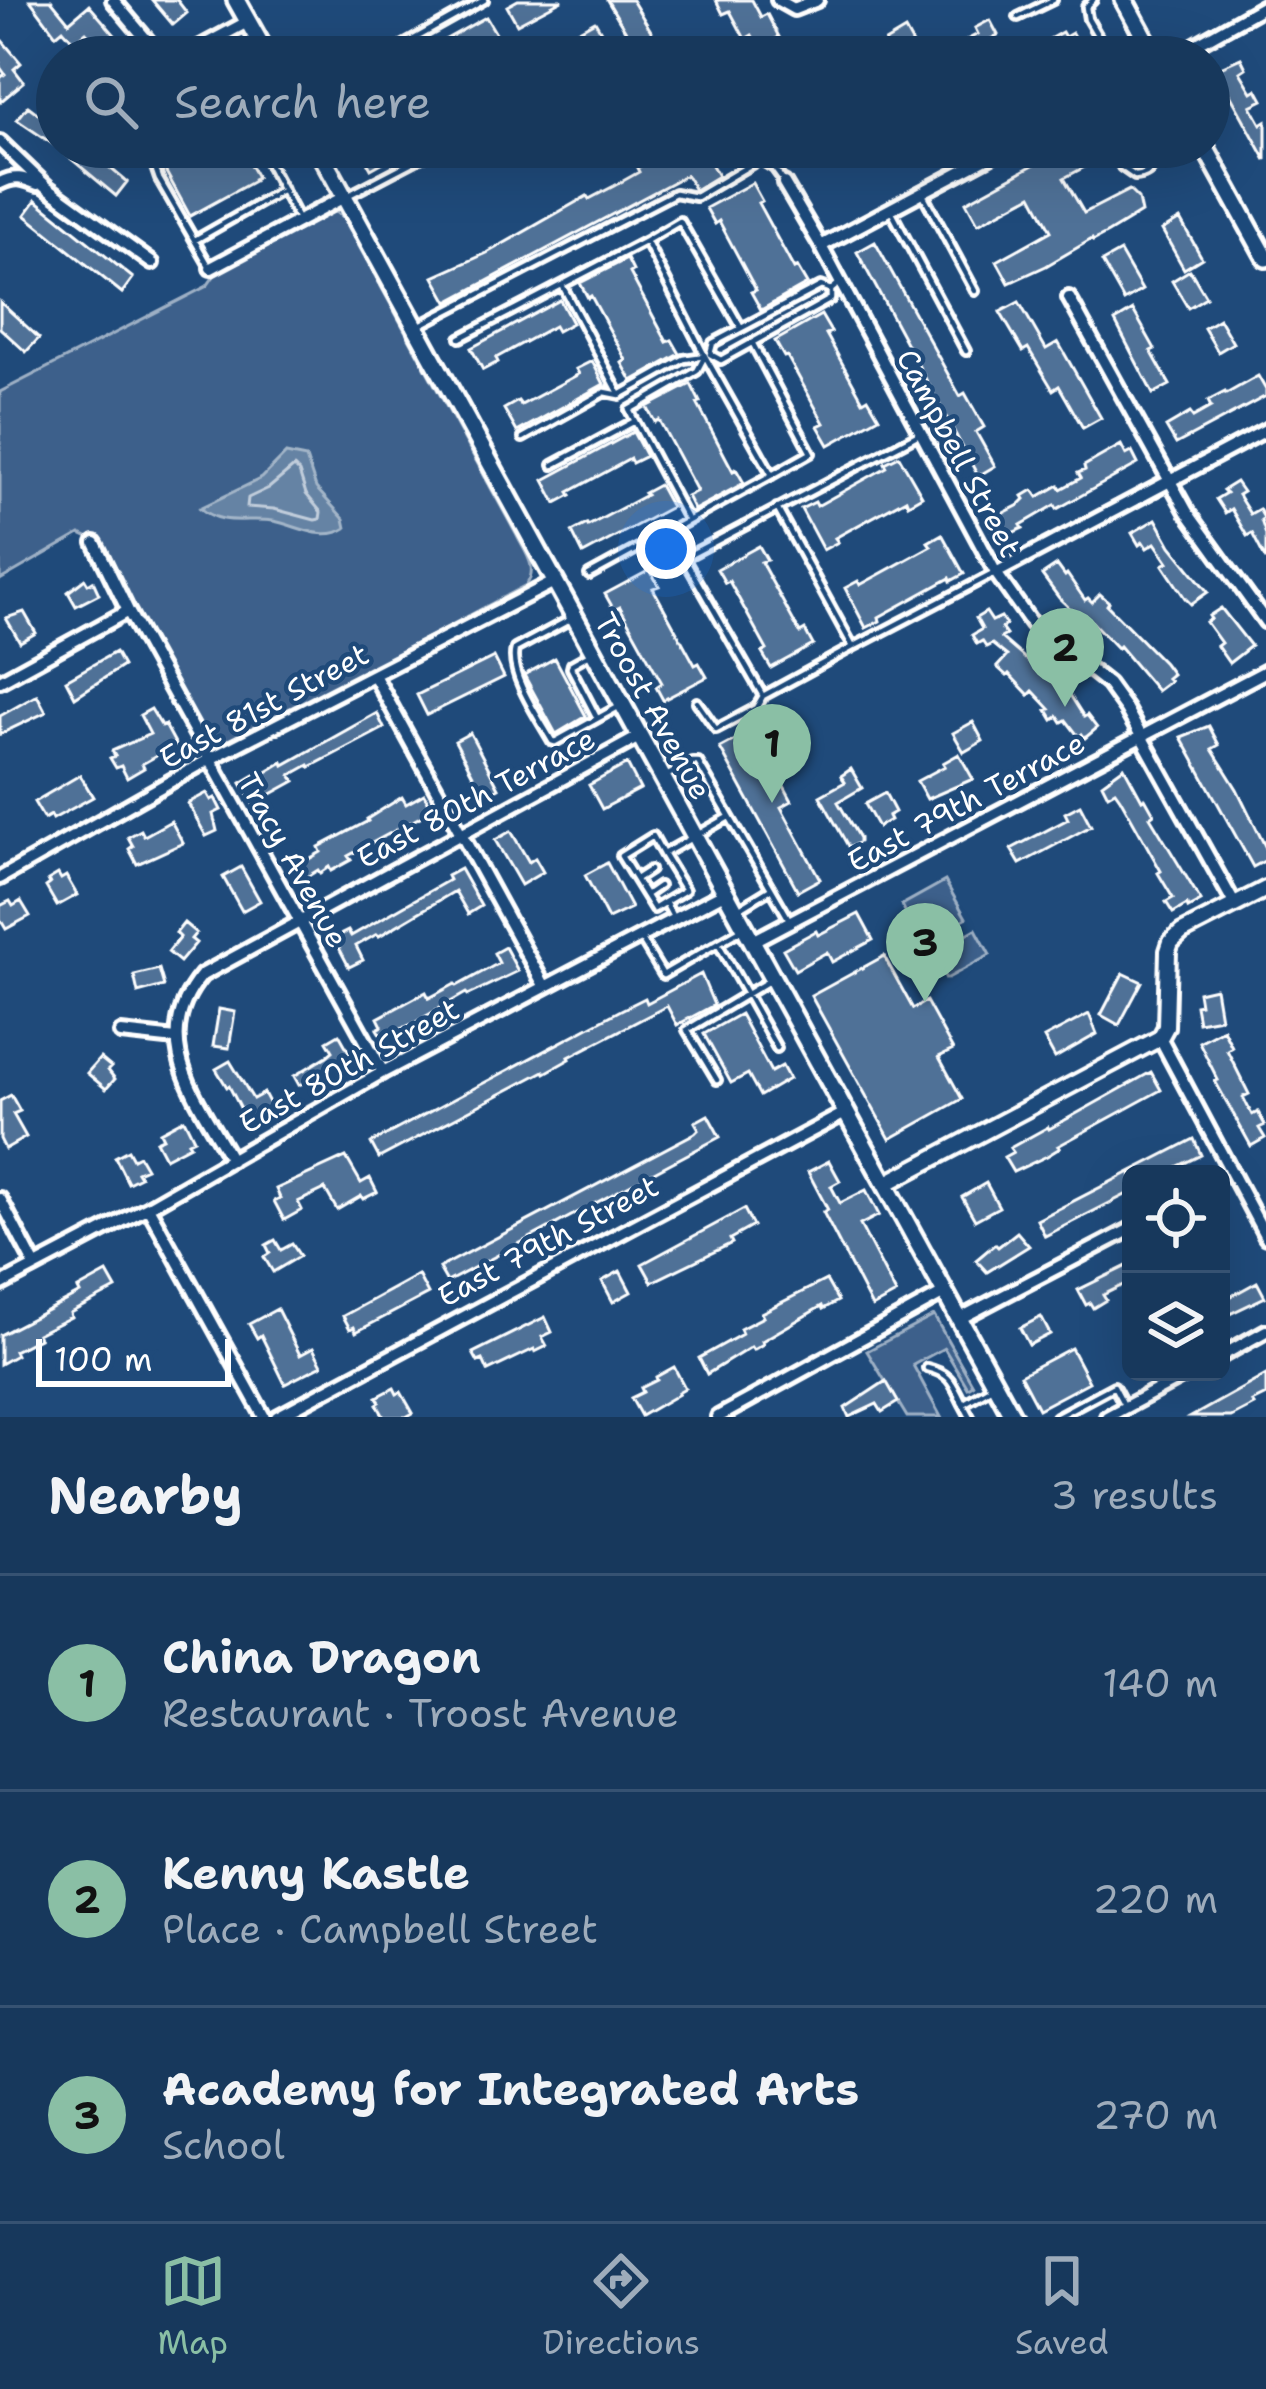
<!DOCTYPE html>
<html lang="en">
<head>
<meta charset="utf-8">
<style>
	:root { --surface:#17385c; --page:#203f62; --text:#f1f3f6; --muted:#9eacbb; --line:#365272; --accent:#8abfa5 }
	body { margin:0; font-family:"Shantell Sans",sans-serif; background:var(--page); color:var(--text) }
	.controls { position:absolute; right:36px; bottom:36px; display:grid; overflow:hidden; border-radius:18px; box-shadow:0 12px 48px #0002 }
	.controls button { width:108px; height:108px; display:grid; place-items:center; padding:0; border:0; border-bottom:3px solid var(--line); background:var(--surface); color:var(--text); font:60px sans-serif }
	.scale { position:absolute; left:36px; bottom:30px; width:195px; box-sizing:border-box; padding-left:12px; border:6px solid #fff; border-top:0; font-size:33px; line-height:42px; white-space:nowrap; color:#fff; -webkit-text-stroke:9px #1f4a7a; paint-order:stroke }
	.you { position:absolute; left:666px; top:549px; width:42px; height:42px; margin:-30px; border:9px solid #fff; border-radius:50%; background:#1a73e8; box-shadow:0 0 0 18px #1a73e833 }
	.badge { display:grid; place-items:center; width:78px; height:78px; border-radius:50%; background:var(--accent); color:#111; font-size:39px; font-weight:700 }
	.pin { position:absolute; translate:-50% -99px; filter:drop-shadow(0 3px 6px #0008) }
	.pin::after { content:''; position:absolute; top:63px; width:42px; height:36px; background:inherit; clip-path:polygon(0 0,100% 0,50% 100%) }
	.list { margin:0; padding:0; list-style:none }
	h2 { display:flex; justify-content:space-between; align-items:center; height:156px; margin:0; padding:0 48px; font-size:51px }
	h2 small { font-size:39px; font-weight:400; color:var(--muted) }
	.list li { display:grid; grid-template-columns:78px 1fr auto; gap:36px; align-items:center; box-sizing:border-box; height:216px; padding:0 48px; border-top:3px solid var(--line) }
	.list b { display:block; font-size:45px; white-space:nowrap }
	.list p { margin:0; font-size:39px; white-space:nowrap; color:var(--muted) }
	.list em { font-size:39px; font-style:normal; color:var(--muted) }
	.icon { flex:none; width:66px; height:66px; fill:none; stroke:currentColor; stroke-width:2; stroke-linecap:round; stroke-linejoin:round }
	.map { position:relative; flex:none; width:1266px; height:1417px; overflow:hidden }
	.search { position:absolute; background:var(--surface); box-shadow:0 12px 48px #0002; left:36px; right:36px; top:36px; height:132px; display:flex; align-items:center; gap:30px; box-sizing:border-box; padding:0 42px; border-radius:66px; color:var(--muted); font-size:45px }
	.sheet { height:804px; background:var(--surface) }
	nav { display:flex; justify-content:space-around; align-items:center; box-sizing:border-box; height:168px; border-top:3px solid var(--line); background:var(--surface); font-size:33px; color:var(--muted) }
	nav a { display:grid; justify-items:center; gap:6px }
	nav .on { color:var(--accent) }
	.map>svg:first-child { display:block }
	.green { fill:#3c618b; stroke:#9eb0c5; stroke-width:3 }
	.water { fill:#6583a4; stroke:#a3b5c8; stroke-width:3 }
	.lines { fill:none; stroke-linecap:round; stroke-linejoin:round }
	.shore { stroke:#c1cddb; stroke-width:3 }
	.building { fill:#507197; stroke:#fff; stroke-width:3 }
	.service-casing { stroke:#fff; stroke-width:14 }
	.minor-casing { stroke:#fff; stroke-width:20 }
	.tertiary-casing { stroke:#fff; stroke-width:22 }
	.secondary-casing { stroke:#fff; stroke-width:24 }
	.service { stroke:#1f4a7a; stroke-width:4.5 }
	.minor { stroke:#1f4a7a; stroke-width:10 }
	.tertiary { stroke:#1f4a7a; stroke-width:14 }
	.secondary { stroke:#1f4a7a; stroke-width:15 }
	.labels { text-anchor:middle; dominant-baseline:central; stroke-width:9; stroke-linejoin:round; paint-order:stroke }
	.street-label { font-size:30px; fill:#fff; stroke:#1f4a7a }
</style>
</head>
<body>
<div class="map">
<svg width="1266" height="1417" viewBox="0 0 1266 1417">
	<rect width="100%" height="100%" fill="#1f4a7a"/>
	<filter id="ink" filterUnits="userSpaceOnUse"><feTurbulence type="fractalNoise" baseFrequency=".00833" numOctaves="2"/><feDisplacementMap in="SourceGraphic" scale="24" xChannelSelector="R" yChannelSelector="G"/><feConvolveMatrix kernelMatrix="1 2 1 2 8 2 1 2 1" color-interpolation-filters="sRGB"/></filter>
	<g filter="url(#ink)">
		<path class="green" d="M333 211 343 217 516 534C523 550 540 568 526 585L223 747 209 745 133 607 106 546 80 534 0 580V392L207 286 217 272Z
			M945 881 966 918 926 940 919 941 902 905Z
			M976 929 990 955 946 979 932 953Z
			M934 1316 973 1385 968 1388 944 1348 913 1365 941 1417H907L867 1351Z"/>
		<path class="water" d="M286 454 306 458 316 488 344 519 346 528C323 543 297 525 273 521 246 517 223 527 200 508L262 478Z"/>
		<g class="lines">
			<path class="shore" d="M294 467 299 472 306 494 321 512 320 519 315 520 274 509 247 507 248 498 269 488Z"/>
		</g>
		<path class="building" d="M30 0H51L69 22 89 5 134 57H109L86 32 74 42 63 29 56 35Z
			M152 0H177L187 13 173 25Z
			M518 0H562L517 24 507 6Z
			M607 0H632L659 44 640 55Z
			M716 0H752L761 17 767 14 779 37 759 48 752 35 745 39 730 11 723 14Z
			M486 17 499 39 483 48 481 44 459 57H414Z
			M990 20 998 35 963 54 959 44 978 34 975 28Z
			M595 21 606 40 576 57H531Z
			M905 30 920 57H894L885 42Z
			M1062 32 1065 37 1072 33 1078 44 1070 48 1073 53 1065 57H1011L1007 49 1021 42 1026 52Z
			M0 38 21 63 14 69 24 82 0 102V78L5 74 0 67Z
			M1241 58 1246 68 1240 72 1252 92 1257 89 1263 100 1251 106 1261 124 1266 121V160L1216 69Z
			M28 106 57 128V147L17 120Z
			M57 147H85L127 182 116 196Z
			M176 147H240L257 177 253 179 254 181 190 216 161 163 180 154Z
			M359 147H410L371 169Z
			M677 147H702L718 176 695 190 686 175 448 302 434 277 487 253 587 196 589 199 614 186 639 172 637 168Z
			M1066 147H1117L1115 151 1064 178 1084 213 1129 190 1138 199 1141 213 1108 233 1093 241 1092 239 1046 266 1009 283 997 261 1051 231 1032 195 978 224 966 202Z
			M752 183 762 201 758 203 794 269 797 267 807 284 761 310 751 292 756 290 719 221 715 224 706 208Z
			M36 200 133 278 122 293 25 215Z
			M1180 219 1202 258 1184 269 1162 230Z
			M875 242 960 396 965 393 984 427 976 432 995 466 978 476 857 252Z
			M1120 252 1142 290 1124 301 1102 262Z
			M627 259 633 271 630 273 667 342 672 340 680 354 632 381 622 363 626 360 591 296 588 298 580 283Z
			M1190 270 1206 297 1188 308 1172 281Z
			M560 300 572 323 557 331 554 326 496 358 498 362 483 370 471 348Z
			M0 302 39 338 26 352 0 328Z
			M1019 302 1046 349 1058 342 1101 418 1083 428 1059 386 1053 390 1028 348 1023 351 1000 312Z
			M1133 310 1155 349 1151 351 1170 385 1153 394 1115 321Z
			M821 315 831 332 826 334 863 401 868 398 879 417 829 445 818 426 824 423 787 356 784 357 775 341Z
			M1219 319 1233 343 1218 352 1204 328Z
			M592 361 604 384 517 432 504 409 518 401 521 405 579 374 576 369Z
			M1258 376 1266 390V396L1176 444 1166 427 1190 413 1193 417 1211 407 1208 401 1225 392 1226 394Z
			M691 384 700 402 697 403 733 471 736 469 744 483 694 510 687 496 697 491 659 420 655 422 647 407Z
			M633 432 646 456 632 463 630 459 569 492 571 495 556 503 544 480Z
			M1121 445 1126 455 1132 452 1138 464 1057 509 1055 505 1021 525 1023 528 996 540 990 528 999 523 996 517 1019 505 1025 499 1023 496 1033 490 1038 497 1059 485 1061 489 1081 478 1078 473 1085 470 1084 466Z
			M899 456 922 496 908 504 906 499 835 538 838 542 823 550 801 509 815 502 817 506 887 467 885 463Z
			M1236 482 1243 492 1238 495 1250 514 1259 509 1264 518 1261 520 1266 535V560L1252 533 1247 536 1231 509 1225 513 1216 499 1226 493 1223 490Z
			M659 485 671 507 583 554 572 532 587 524 588 526 646 495 644 493Z
			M1156 519 1171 546 1208 592 1191 604 1185 598 1163 565 1168 562 1155 543 1147 548 1143 542 1139 545 1132 533Z
			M942 534 964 574 951 581 950 578 879 617 880 621 866 628 845 588 858 581 860 585 931 546 928 542Z
			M759 546 767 560 761 562 800 633 805 630 813 645 771 668 762 653 767 650 729 581 725 583 717 569Z
			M1057 565 1065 576 1067 574 1085 600 1088 598 1092 602 1100 594 1109 602 1107 605 1164 663 1172 674 1167 678 1170 681 1157 691 1119 646 1117 648 1091 621 1087 625 1059 598 1042 575Z
			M650 570 659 586 653 588 695 665 699 663 707 677 663 700 656 687 662 683 620 607 614 610 605 594Z
			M85 579 88 584 93 581 99 594 76 606 68 592Z
			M1221 608 1251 646 1229 663 1217 646 1221 643 1206 622 1211 619 1209 616Z
			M24 612 36 633 20 642 6 618Z
			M986 612 992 621 1001 617 1006 625 1001 628 1006 635 1001 638 1036 668 1038 666 1067 697 1070 695 1084 717 1087 715 1097 728 1085 738 1082 734 1079 737 1066 720 1062 722 1058 716 1053 720 1047 710 1050 709 1033 691 1029 695 1009 674 1007 676 997 667 1007 656 992 644 986 647 982 641 977 644 972 635 982 629 976 618Z
			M115 652 123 666 75 697 66 680Z
			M494 657 504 677 427 715 417 695Z
			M555 658 586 716 556 734 524 675Z
			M37 695 46 712 0 734V716Z
			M151 709 162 727 165 725 176 745 142 764 144 768 127 778 121 766 116 768 110 758 115 756 112 751 150 734 140 715Z
			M377 713 384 728 310 767 309 765 291 775 295 781 266 797 273 809 260 816 241 783 263 770 265 773 283 762 284 765Z
			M973 722 983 741 964 752 953 733Z
			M1209 726 1219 745 1212 749 1237 789 1266 848V860L1253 867 1181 737Z
			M754 730 792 801 781 807 820 879 798 891 720 748Z
			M470 733 499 788 484 796 455 741Z
			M959 754 973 779 927 799 917 781 945 766 943 763Z
			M627 764 640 789 602 809 589 785Z
			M1124 767 1142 800 1145 798 1154 814 1150 817 1201 901 1188 908 1187 905 1173 913 1166 902 1173 898 1158 873 1161 871 1120 798 1115 791 1108 795 1102 783Z
			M851 769 862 788 838 802 859 838V842L849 848 820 796 845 782 841 776Z
			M80 775 93 797 53 819 51 815 44 819 34 802Z
			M207 793 211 800 215 798 221 810 213 814 217 831 206 836 188 803Z
			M885 793 895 812 888 816 890 820 878 827 865 804Z
			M424 794 433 810 348 856 351 860 331 871 329 867 320 873 318 870 302 880 295 867 321 852 319 847 368 821 367 819 402 797 406 804Z
			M1080 805 1091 826 1020 864 1011 849 1068 819 1065 813Z
			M171 821 183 843 137 864 129 849 133 846 128 837 141 830 144 836Z
			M511 831 529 862 535 858 543 872 521 885 495 840Z
			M607 863 631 908 608 919 585 875Z
			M241 867 260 901 242 911 223 877Z
			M460 869 481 906 468 914 455 891 379 936 377 934 356 946 363 960 349 967 334 938 348 931 351 936 449 880 447 876Z
			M58 874 61 879 66 876 77 895 57 906 46 887 50 884 48 880Z
			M10 901 13 906 21 901 30 916 6 929 0 919V906Z
			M859 914 873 940 832 962 827 952 795 970 783 949 816 931 818 935Z
			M184 923 196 933 191 939 196 943 180 962 168 952 180 937 176 933Z
			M505 947 518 971 468 995 466 993 414 1023 382 1037 377 1029 382 1026 378 1018 426 992 429 998 455 984 457 986 499 963 494 953Z
			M884 956 913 1009 926 1001 953 1050 939 1057 962 1099 890 1139 811 996Z
			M159 969 164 986 138 993 134 975Z
			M1123 973 1142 982 1119 1025 1101 1015Z
			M701 974 714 1005 677 1025 667 1006 569 1057 570 1059 545 1073 544 1071 379 1158 371 1143 621 1010 645 998 647 1003Z
			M1215 988 1220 1018 1198 1022 1195 1005 1200 1004 1198 992Z
			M219 1009 235 1012 229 1048 213 1046Z
			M740 1014 771 1072 782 1066 789 1079 760 1096 748 1074 731 1083 704 1034Z
			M1089 1014 1097 1034 1055 1058 1044 1038Z
			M1223 1029 1232 1047 1227 1050 1249 1094 1243 1097 1252 1115 1258 1112 1265 1125 1259 1128 1265 1138 1251 1146 1215 1081 1218 1080 1199 1042Z
			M339 1034 352 1057 299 1085 294 1076 327 1056 333 1051 327 1041Z
			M100 1058 111 1067 108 1070 115 1079 106 1089 87 1073Z
			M230 1061 253 1099 264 1093 273 1110 248 1123 229 1086 227 1087 216 1069Z
			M1151 1072 1161 1090 1058 1146 1060 1148 1047 1156 1013 1172 1004 1157 1013 1152 1010 1148 1048 1127 1049 1129Z
			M11 1095 20 1111 13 1114 26 1137 5 1149 0 1139V1101Z
			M708 1115 720 1137 447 1282 439 1268 695 1133 699 1129 695 1122Z
			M184 1119 194 1139 188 1142 190 1145 165 1158 156 1141 163 1138 160 1132Z
			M1194 1139 1201 1155 1162 1174H1131V1192L1045 1236 1037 1220Z
			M128 1150 133 1159 139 1156 146 1168 137 1172 140 1177 128 1183 115 1157Z
			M346 1157 361 1183 370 1178 377 1192 363 1199 361 1196 337 1210 325 1189 298 1202 302 1210 284 1220 274 1201 280 1198 276 1189Z
			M829 1161 840 1181 831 1186 840 1203 866 1190 879 1215 860 1225 896 1294 872 1307 823 1212 828 1210 808 1172Z
			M986 1183 999 1207 975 1220 962 1197Z
			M744 1209 753 1226 730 1239 732 1243 652 1282 642 1264Z
			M1017 1232 1029 1246 987 1272 976 1260 995 1244 998 1247Z
			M275 1240 281 1250 292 1244 300 1256 273 1272 264 1257 270 1253 266 1245Z
			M1131 1264V1281L1103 1295 1106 1300 1093 1308 1090 1303 1086 1305 1078 1290Z
			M620 1271 631 1292 613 1302 602 1281Z
			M107 1273 116 1289 70 1313 71 1317 37 1334 39 1338 14 1351 16 1355 0 1364V1335L80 1293 78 1289Z
			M418 1275 428 1294 356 1332 354 1327 350 1329 343 1316Z
			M826 1280 838 1301 823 1309 822 1306 762 1341 763 1344 753 1350 751 1347 707 1374 699 1358 742 1334 740 1329 763 1317 761 1313Z
			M1257 1282 1265 1297 1221 1318V1302Z
			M277 1309 300 1355 313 1348 322 1365 285 1384 261 1335 257 1338 249 1324Z
			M545 1317 552 1332 542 1337 547 1346 535 1352 534 1349 488 1371 483 1360 478 1362 473 1353Z
			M1041 1317 1050 1334 1029 1345 1020 1328Z
			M1071 1348 1089 1382 1038 1409 1020 1375Z
			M674 1367 685 1388 678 1392 679 1394 641 1416 631 1398 643 1392 641 1388 657 1380 656 1377Z
			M1266 1375V1395L1252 1402 1254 1405 1231 1417H1191Z
			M886 1381 898 1402 882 1412 877 1404 849 1417 845 1408Z
			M394 1388 397 1394 401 1392 413 1413 406 1417H384L377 1404 380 1402 377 1397Z"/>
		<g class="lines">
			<g class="service-casing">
				<path id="service" d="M1093 0 1086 7 1088 19 1110 57
					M1018 17 1053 0
					M205 44 212 57
					M382 57 484 0
					M148 147 159 179 208 264
					M260 147 299 221
					M1125 147 1120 156 1122 167 1135 176C1152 175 1159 161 1150 147
					M745 168 760 159 774 168 782 179
					M349 195 441 147
					M924 196 975 291
					M890 209 966 351
					M195 240 283 190
					M562 285 620 395 684 359 705 356
					M831 290 821 286 713 343 710 354 721 360 831 299V290L837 285
					M420 325 675 193 696 197 745 168 734 147
					M460 338 646 241
					M753 344 811 453 772 475
					M523 438 605 392 620 395
					M553 465 635 421
					M777 508 853 647 995 573
					M688 521 629 410 697 371 705 356
					M589 575 772 475 705 356 646 241 680 221 741 328
					M569 620 515 649C508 674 539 718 552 741L555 742 620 706
					M853 647 763 696 684 558 921 433
					M588 655 572 664 571 668 597 718
					M697 702 716 729 756 708 763 696
					M668 775 692 762H698L790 921
					M663 854 653 836 621 856 654 909 665 902
					M636 879 650 870
					M646 895 659 886
					M740 908 771 889
					M674 919 665 902 685 890 663 854 729 817
					M739 931 718 943 777 1048
					M640 937 663 975 718 943
					M717 1080 687 1030 767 982
					M927 1368C952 1374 952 1383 963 1404
					M970 1417 963 1404 990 1388
					M1056 1417 1114 1386 1125 1407"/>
			</g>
			<g class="minor-casing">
				<path id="minor" d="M113 0 161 57
					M778 0 794 9 817 0
					M182 57 249 21
					M1174 57 1266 5
					M0 142 47 187 152 263
					M0 183C15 175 23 178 38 184
					M784 183 821 246 996 573 1032 624 1108 684 1126 709 1235 905
					M821 246 1007 147
					M211 268 344 197
					M1069 298 1187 512 1266 622
					M95 543 128 611 383 1072
					M996 573 1266 430
					M374 675 545 987
					M0 681 128 611
					M0 878 210 759 554 582
					M751 942 1266 671
					M121 1033 176 1039
					M1160 1038 1266 1237
					M231 1160C197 1098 147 1040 202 975L639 737
					M0 1199 35 1266
					M148 1207 264 1417
					M0 1285 148 1207 383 1072 724 893
					M959 1319 1131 1229
					M1221 1356 1266 1331
					M277 1417 845 1113
					M718 1417 944 1293
					M1107 1417 1191 1372"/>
			</g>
			<g class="tertiary-casing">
				<path id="tertiary" d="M885 1184 1160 1038 1166 1027 1168 951 1171 942 1182 932 1266 889"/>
			</g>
			<g class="secondary-casing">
				<path id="secondary" d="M236 0 268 57
					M1124 0 1155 57
					M317 147 1013 1417
					M1205 147 1266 258"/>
			</g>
			<use href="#service" class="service"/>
			<use href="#minor" class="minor"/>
			<use href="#tertiary" class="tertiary"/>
			<use href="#secondary" class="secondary"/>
		</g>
	</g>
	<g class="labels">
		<g class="street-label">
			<text transform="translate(959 453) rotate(62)">Campbell Street</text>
			<text transform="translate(264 706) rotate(-28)">East 81st Street</text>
			<text transform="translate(653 706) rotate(61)">Troost Avenue</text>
			<text transform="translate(476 798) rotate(-28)">East 80th Terrace</text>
			<text transform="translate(966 802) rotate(-28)">East 79th Terrace</text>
			<text transform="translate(293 860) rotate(61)">Tracy Avenue</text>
			<text transform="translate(349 1066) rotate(-29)">East 80th Street</text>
			<text transform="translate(548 1241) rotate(-28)">East 79th Street</text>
		</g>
	</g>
</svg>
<div class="controls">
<button><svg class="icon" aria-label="locate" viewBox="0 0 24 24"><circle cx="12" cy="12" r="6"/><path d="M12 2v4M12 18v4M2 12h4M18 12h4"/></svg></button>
<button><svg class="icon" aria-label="layers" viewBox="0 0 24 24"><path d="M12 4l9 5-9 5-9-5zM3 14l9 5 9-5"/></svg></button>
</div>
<div class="scale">100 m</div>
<div class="you"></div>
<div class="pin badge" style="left:772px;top:803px">1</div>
<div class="pin badge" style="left:1065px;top:707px">2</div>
<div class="pin badge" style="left:925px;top:1002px">3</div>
<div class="search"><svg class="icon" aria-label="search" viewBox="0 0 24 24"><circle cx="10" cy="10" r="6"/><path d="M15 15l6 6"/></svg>Search here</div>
</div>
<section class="sheet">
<h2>Nearby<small>3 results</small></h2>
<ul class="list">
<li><span class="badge">1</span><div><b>China Dragon</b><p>Restaurant · Troost Avenue</p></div><em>140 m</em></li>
<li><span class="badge">2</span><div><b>Kenny Kastle</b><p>Place · Campbell Street</p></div><em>220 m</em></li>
<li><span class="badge">3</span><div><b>Academy for Integrated Arts</b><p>School</p></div><em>270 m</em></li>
</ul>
</section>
<nav>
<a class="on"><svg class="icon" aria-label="map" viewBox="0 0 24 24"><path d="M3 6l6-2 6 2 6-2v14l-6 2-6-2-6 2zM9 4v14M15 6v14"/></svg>Map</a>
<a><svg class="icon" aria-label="directions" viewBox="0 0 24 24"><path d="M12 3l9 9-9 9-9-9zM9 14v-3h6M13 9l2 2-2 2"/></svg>Directions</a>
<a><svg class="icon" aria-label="saved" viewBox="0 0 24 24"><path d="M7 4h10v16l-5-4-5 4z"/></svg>Saved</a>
</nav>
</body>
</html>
